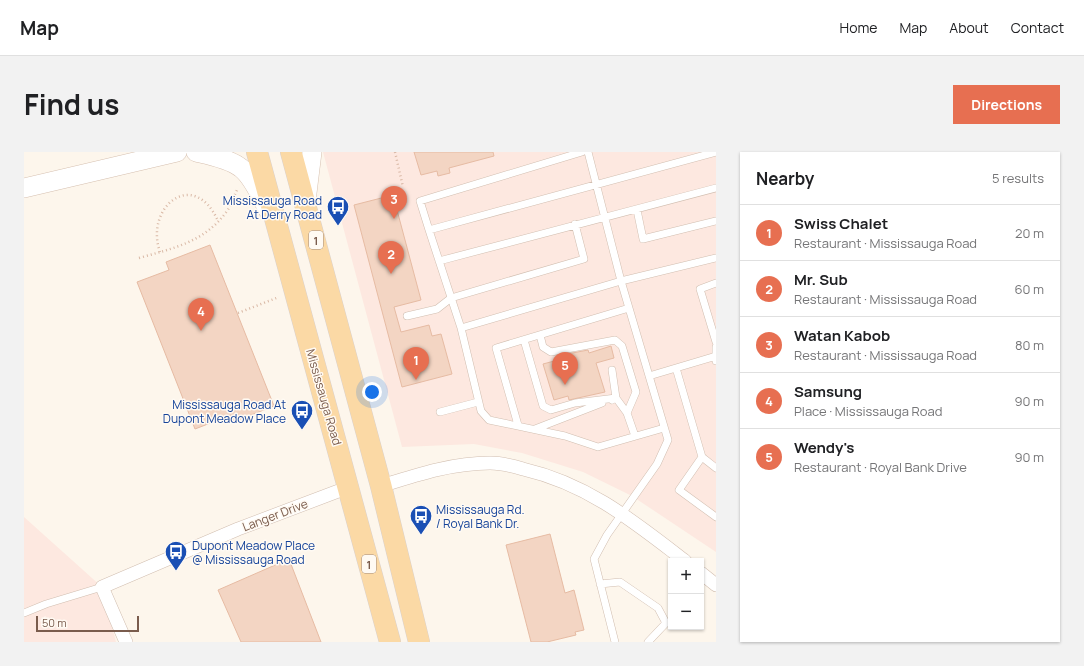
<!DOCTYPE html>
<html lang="en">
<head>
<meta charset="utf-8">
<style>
	:root { --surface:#fff; --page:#f2f2f2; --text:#202124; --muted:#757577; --line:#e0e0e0; --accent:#e76f51 }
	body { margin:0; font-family:Manrope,sans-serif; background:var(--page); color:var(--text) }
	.controls { position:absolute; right:12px; bottom:12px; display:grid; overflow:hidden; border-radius:0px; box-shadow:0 1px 3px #0004 }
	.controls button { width:36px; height:36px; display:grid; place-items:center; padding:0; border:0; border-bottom:1px solid var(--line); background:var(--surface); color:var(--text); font:20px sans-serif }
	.scale { position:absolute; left:12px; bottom:10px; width:103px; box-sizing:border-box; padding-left:4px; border:2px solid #7a5c4d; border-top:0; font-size:11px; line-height:14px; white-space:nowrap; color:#7a5c4d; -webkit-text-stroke:3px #fffaf3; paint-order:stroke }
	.you { position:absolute; left:348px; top:240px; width:14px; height:14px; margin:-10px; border:3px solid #fff; border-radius:50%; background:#1a73e8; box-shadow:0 0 0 6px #1a73e833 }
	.badge { display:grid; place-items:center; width:26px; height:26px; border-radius:50%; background:var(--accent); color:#fff; font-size:13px; font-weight:700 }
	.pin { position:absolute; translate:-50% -33px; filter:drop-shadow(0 1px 2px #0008) }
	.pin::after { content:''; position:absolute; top:21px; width:14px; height:12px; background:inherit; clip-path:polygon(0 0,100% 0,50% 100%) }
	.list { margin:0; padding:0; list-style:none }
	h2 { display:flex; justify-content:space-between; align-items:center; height:52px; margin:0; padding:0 16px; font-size:17px }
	h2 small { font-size:13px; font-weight:400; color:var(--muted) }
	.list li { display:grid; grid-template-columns:26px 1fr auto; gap:12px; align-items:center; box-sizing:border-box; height:56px; padding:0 16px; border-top:1px solid var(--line) }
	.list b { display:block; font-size:15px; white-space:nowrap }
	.list p { margin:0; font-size:13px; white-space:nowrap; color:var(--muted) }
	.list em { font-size:13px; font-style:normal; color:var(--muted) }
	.map { position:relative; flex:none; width:692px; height:490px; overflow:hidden; border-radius:0px }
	header { display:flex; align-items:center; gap:24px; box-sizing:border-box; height:56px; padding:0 20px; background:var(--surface); border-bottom:1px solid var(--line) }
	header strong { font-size:19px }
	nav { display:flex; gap:22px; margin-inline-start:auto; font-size:14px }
	.intro { display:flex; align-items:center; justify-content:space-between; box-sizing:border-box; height:96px; padding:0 24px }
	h1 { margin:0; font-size:28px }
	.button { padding:10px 18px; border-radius:0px; background:var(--accent); color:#fff; font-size:14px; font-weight:700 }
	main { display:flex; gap:24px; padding:0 24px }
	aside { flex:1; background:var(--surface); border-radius:0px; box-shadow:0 1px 3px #0004 }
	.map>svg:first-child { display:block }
	.commercial { fill:#fde8e0 }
	.building { fill:#f3d5c3; stroke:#e6bba3 }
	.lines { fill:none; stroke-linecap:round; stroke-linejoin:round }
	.service-casing { stroke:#d1beb0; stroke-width:8 }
	.minor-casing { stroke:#d1beb0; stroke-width:14 }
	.secondary-casing { stroke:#d6c0b0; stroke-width:20 }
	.primary-casing { stroke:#dad1cd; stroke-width:22 }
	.path { stroke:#d9b8a5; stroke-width:2.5; stroke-dasharray:1 3; stroke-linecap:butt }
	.service { stroke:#fff; stroke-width:7 }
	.minor { stroke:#fff; stroke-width:13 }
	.secondary { stroke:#fff; stroke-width:19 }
	.primary { stroke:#fbd9a5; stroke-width:21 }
	.labels { text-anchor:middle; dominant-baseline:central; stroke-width:3; stroke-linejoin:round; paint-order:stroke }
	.shield { fill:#fffaf3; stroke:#a28b7f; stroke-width:1 }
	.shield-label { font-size:11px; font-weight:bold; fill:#7a5c4d }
	.transit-label { font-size:12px; fill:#164399; stroke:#fffaf3; text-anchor:end }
	.street-label { font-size:12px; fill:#7a5c4d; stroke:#fffaf3 }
</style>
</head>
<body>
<header>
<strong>Map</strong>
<nav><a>Home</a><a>Map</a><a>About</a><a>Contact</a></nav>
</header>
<div class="intro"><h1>Find us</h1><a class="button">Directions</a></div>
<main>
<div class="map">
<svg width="692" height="490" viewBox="0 0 692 490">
	<rect width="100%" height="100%" fill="#fdf6ec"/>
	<path class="commercial" d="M299 0H692V400L608 344 559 320 498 301 450 292 378 295Z
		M0 365 78 435 92 490H0Z"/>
	<path class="building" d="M390 0H469L470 4 425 16 426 21 414 24 413 19 397 23Z
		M369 43 397 148 370 155 377 180 405 173 408 184 417 182 428 222 378 235 330 53Z
		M186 93 250 254 209 270 207 263 171 277 113 130 145 118 142 110Z
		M587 194 590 206 572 211 581 240 545 248 544 244 530 248 519 212 534 208 533 204 564 198 565 201Z
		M526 382 541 441 550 438 560 478 551 480 552 483 523 490H507L482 393Z
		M265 407 297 490H217L194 438Z"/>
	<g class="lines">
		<g class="service-casing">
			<path id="service" d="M564 0 597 129 644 288 633 312 583 383 570 407 591 490
				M692 0 405 78 437 176 597 129 692 106
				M613 58 619 87 692 69
				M405 78 396 49 558 0
				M415 109 692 36
				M692 131 676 137 692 190
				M383 164 413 157 427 146 560 107 551 72
				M437 176 457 259 465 268 541 284 574 295 640 276
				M516 183 519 195 527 200 591 188 598 194 612 240 603 261
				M500 188 519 254 527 258 551 251 592 246 603 261 611 284
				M692 195V209
				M652 216 678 305 655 338 692 365
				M625 224 692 204
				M588 248 592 246 588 218
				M416 260 454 250
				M494 273 472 196 605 156
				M511 277 578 251
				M678 305 692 316
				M576 432 596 430 634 456 642 471 624 490
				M0 461 22 452 78 435"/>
		</g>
		<g class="minor-casing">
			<path id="minor" d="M357 334C392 323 428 311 466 311 477 311 489 314 499 317 564 332 609 369 661 409
				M677 421 692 433
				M102 490 78 435 214 377 325 335"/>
		</g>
		<g class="secondary-casing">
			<path id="secondary" d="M172 0C185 3 206 7 217 16 228 24 238 46 244 58
				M0 36 153 0
				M282 49 288 0"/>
		</g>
		<g class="primary-casing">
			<path id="primary" d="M233 0 366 490
				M267 0 357 334 395 490"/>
		</g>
		<path class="path" d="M371 0 379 35
			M136 100C120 55 170 15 194 69
			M115 106C150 96 181 90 203 59 208 52 210 43 214 36
			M214 161 255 145"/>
		<use href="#service" class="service"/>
		<use href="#minor" class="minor"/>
		<use href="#secondary" class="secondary"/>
		<use href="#primary" class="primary"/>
	</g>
	<defs>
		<g id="bus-pin" transform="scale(1.15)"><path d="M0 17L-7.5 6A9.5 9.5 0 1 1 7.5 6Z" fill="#1a4fb4" stroke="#fffaf3"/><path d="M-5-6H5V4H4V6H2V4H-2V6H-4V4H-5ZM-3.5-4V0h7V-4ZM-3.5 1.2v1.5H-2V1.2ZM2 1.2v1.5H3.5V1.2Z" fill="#fff"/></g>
	</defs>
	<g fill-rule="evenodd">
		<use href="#bus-pin" x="314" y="55"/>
		<use href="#bus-pin" x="278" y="259"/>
		<use href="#bus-pin" x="397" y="364"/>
		<use href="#bus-pin" x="152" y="400"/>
	</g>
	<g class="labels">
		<g class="shield">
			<rect x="285" y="79" width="14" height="18" rx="3"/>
			<rect x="338" y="403" width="14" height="18" rx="3"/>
		</g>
		<g class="shield-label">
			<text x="292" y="88">1</text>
			<text x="345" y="412">1</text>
		</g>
		<g class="transit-label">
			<text x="298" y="48">Mississauga Road<tspan x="298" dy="14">At Derry Road</tspan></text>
			<text x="262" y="252">Mississauga Road At<tspan x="262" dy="14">Dupont Meadow Place</tspan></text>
			<text x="412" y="357" text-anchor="start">Mississauga Rd.<tspan x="412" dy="14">/ Royal Bank Dr.</tspan></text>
			<text x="168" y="393" text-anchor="start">Dupont Meadow Place<tspan x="168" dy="14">@ Mississauga Road</tspan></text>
		</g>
		<g class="street-label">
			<text transform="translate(300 245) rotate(74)">Mississauga Road</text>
			<text transform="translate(251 363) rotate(-21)">Langer Drive</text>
		</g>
	</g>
</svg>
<div class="controls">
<button>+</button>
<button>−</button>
</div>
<div class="scale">50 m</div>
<div class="you"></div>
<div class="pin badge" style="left:392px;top:228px">1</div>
<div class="pin badge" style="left:367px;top:122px">2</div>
<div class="pin badge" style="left:370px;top:67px">3</div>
<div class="pin badge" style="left:177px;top:179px">4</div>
<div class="pin badge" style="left:541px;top:233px">5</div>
</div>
<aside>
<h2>Nearby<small>5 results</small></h2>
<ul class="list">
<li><span class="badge">1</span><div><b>Swiss Chalet</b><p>Restaurant · Mississauga Road</p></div><em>20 m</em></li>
<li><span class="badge">2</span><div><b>Mr. Sub</b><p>Restaurant · Mississauga Road</p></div><em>60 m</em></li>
<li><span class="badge">3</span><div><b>Watan Kabob</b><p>Restaurant · Mississauga Road</p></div><em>80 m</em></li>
<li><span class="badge">4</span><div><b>Samsung</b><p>Place · Mississauga Road</p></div><em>90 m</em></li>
<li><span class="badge">5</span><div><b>Wendy's</b><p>Restaurant · Royal Bank Drive</p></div><em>90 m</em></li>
</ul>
</aside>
</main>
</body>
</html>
